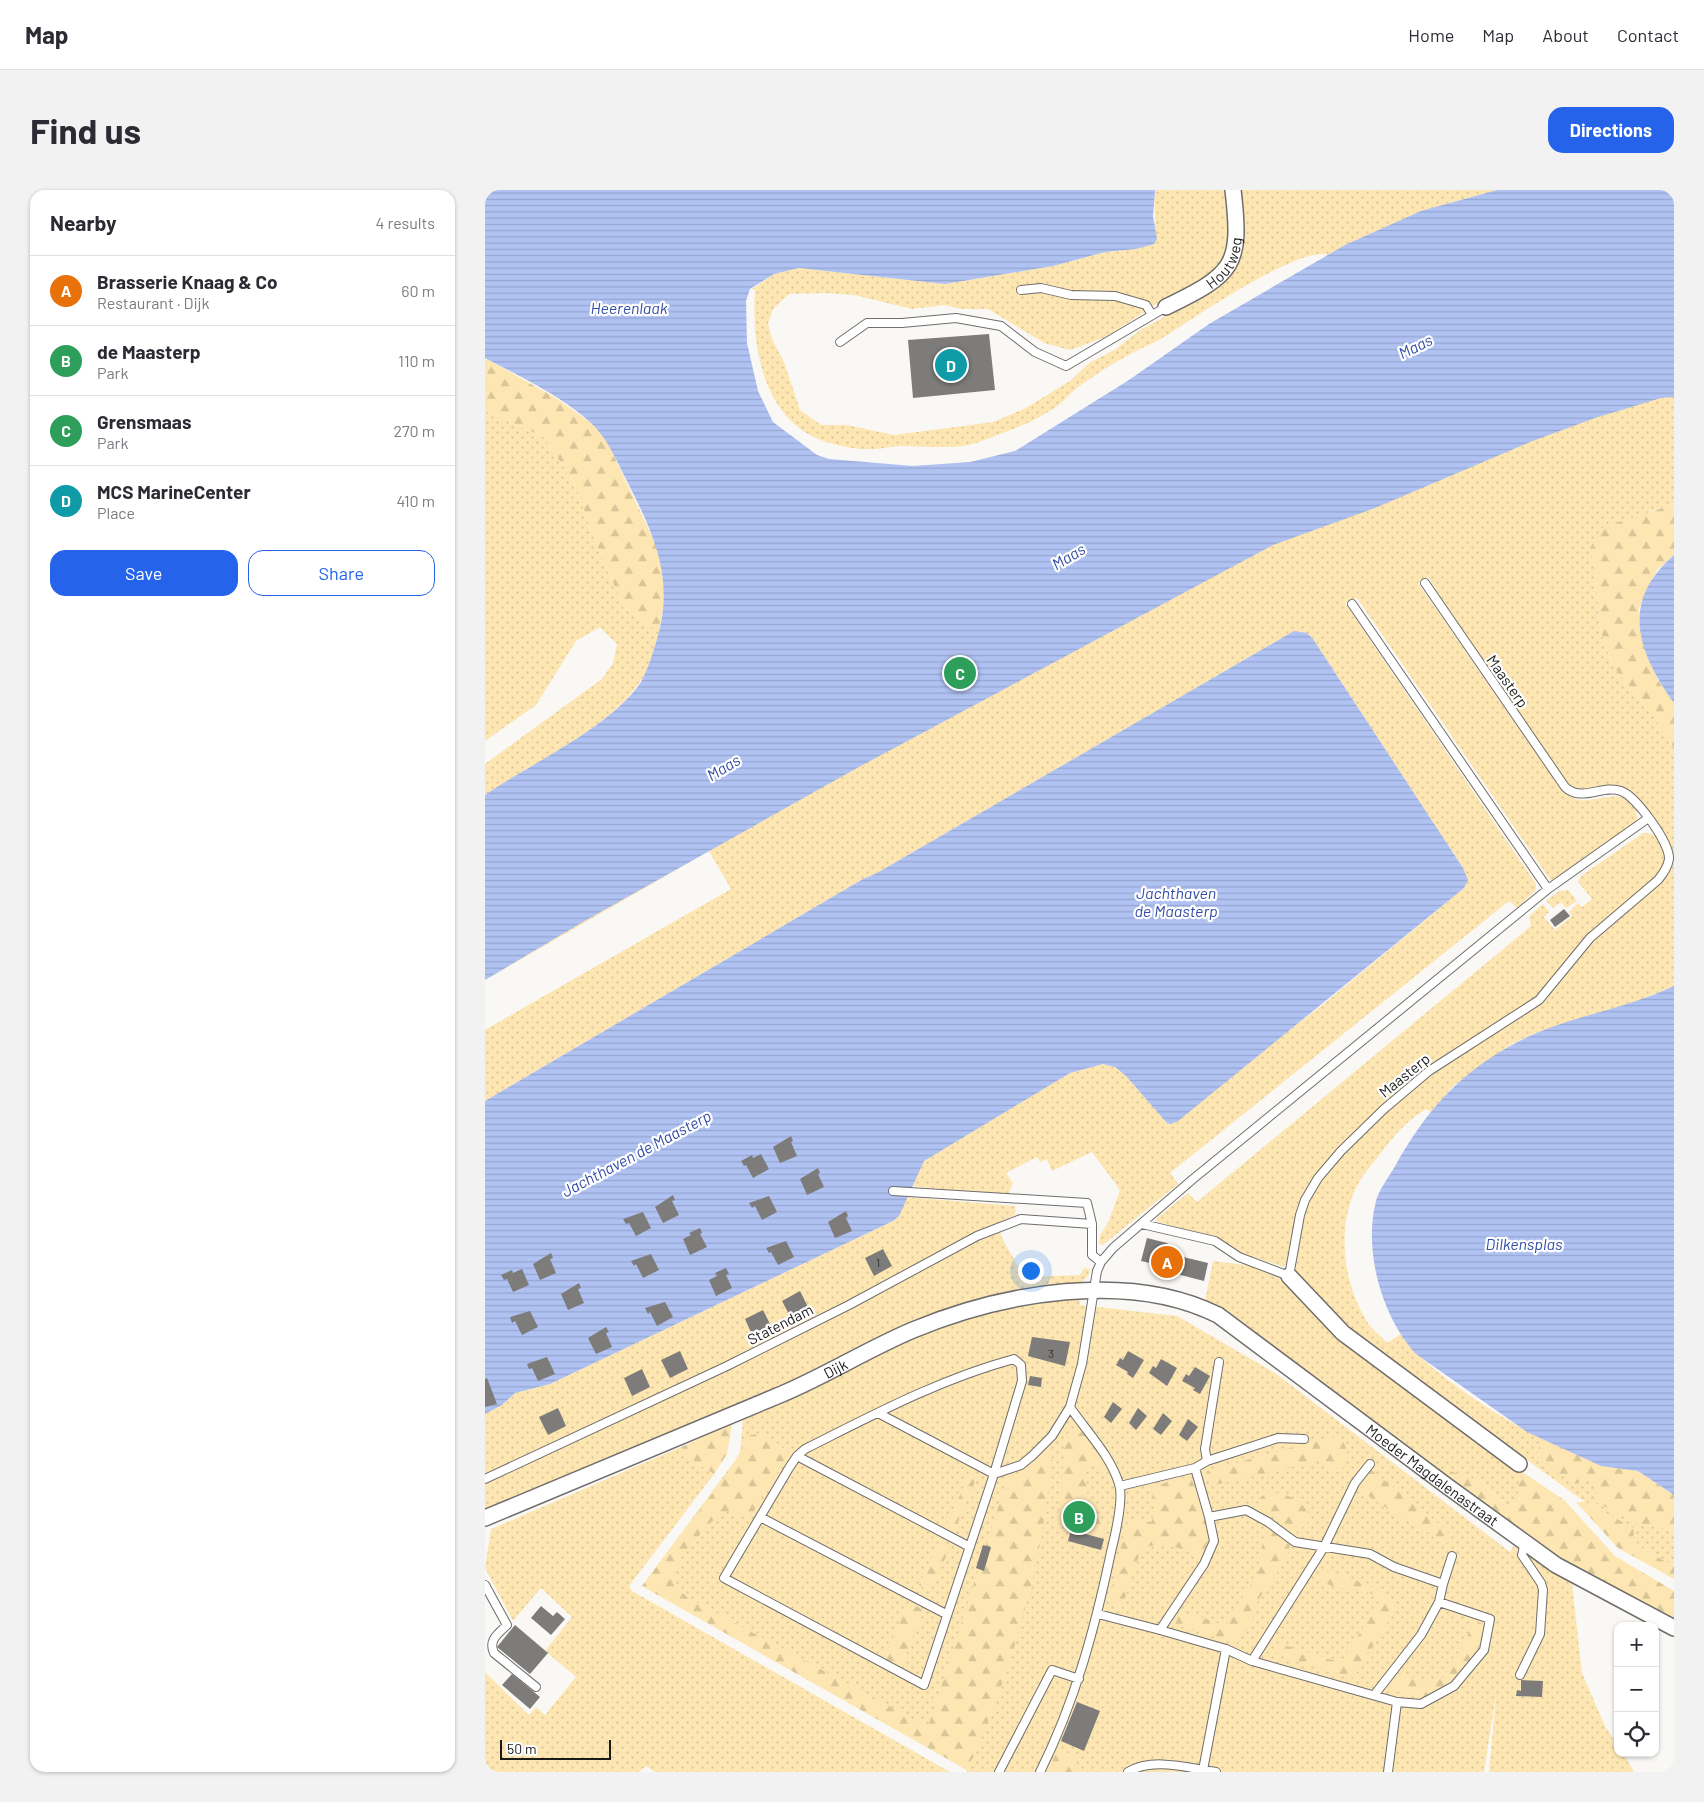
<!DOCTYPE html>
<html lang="en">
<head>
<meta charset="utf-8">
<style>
	:root { --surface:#fff; --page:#f2f2f3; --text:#2b2b33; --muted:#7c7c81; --line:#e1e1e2; --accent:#2563eb }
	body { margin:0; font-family:Barlow,sans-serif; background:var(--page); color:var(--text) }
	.controls { position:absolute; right:15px; bottom:15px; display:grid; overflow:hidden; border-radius:10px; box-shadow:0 1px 4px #0004 }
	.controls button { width:45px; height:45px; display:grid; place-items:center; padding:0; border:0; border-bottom:1px solid var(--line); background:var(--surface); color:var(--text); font:25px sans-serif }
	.scale { position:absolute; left:15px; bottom:12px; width:111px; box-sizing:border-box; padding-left:5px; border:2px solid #1b1b1a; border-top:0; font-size:14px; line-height:18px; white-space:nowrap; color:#1b1b1a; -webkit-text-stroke:4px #fff; paint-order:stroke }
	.you { position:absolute; left:545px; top:1080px; width:18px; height:18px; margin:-12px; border:4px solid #fff; border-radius:50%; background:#1a73e8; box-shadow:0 0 0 8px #1a73e833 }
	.badge { display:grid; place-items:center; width:32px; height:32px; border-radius:50%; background:var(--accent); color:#fff; font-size:16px; font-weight:700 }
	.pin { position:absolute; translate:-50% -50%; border:2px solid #fff; box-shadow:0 1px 5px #0006 }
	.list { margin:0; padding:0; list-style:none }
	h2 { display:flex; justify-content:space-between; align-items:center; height:65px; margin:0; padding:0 20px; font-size:21px }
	h2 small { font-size:16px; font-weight:400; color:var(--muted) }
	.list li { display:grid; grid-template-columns:32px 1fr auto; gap:15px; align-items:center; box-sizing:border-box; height:70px; padding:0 20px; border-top:1px solid var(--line) }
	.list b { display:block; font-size:19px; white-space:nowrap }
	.list p { margin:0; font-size:16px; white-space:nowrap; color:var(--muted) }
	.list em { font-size:16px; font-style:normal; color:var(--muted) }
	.actions { display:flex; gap:10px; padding:15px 20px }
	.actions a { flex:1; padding:11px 0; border:1px solid var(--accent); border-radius:15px; text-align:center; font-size:18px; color:var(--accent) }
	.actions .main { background:var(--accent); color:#fff }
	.icon { flex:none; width:28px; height:28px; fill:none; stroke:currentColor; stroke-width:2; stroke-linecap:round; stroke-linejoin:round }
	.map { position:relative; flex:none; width:1189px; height:1582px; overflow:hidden; border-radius:15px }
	header { display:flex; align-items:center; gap:30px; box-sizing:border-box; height:70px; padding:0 25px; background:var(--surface); border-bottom:1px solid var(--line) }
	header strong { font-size:24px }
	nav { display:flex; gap:28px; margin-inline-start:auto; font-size:18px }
	.intro { display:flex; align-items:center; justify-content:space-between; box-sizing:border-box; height:120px; padding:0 30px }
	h1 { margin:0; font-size:35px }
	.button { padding:12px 22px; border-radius:15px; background:var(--accent); color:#fff; font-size:18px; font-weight:700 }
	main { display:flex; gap:30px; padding:0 30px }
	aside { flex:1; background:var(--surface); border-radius:15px; box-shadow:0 1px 4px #0004 }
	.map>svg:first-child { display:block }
	.green { fill:url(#green-dots); fill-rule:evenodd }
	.forest { fill:url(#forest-firs) }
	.water { fill:url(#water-rules) }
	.building { fill:#7e7c7a }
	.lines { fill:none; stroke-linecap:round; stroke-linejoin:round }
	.lane-casing { stroke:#6f6e6c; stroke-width:10 }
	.street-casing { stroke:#6f6e6c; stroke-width:18 }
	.lane { stroke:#fff; stroke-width:8 }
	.street { stroke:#fff; stroke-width:15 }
	.labels { text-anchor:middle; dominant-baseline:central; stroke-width:4.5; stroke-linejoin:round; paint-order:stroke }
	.number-label { font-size:12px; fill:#343332 }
	.street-label { font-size:15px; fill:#1b1b1a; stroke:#fff }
	.water-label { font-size:16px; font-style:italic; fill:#334da6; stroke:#fff }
</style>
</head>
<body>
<header>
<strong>Map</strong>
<nav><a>Home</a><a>Map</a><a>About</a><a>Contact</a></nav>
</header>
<div class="intro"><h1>Find us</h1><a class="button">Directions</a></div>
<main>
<aside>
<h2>Nearby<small>4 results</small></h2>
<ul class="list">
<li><span class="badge" style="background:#e8710a">A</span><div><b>Brasserie Knaag &amp; Co</b><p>Restaurant · Dijk</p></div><em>60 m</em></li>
<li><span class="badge" style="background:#2e9e5b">B</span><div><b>de Maasterp</b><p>Park</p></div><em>110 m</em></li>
<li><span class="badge" style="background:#2e9e5b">C</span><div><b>Grensmaas</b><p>Park</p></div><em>270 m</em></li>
<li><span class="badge" style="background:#0f9aa8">D</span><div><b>MCS MarineCenter</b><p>Place</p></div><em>410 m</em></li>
</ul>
<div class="actions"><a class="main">Save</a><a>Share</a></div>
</aside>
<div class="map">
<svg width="1189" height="1582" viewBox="0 0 1189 1582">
	<defs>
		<pattern id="green-dots" width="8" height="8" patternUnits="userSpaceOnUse" patternTransform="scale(1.25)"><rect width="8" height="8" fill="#fde6b2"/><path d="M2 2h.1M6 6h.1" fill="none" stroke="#d8c598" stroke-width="1.8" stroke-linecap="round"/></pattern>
		<pattern id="forest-firs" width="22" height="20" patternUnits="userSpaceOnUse" patternTransform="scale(1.25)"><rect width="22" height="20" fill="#fde6b2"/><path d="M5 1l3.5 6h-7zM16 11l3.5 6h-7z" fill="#d8c598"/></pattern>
		<pattern id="water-rules" width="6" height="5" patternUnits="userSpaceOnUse" patternTransform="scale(1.25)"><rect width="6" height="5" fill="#afc2f2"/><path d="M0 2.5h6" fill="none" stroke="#96a6cf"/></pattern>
	</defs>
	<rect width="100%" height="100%" fill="#faf8f5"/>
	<path class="green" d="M670 0H1012L936 21 844 65C817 54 707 129 681 146 669 153 656 158 644 165 626 174 609 186 593 197 587 202 582 208 576 213 566 221 552 229 540 234 528 239 496 252 484 255 461 259 438 256 416 256 407 256 398 259 389 259 375 260 359 257 345 253 279 235 266 158 270 100L267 99 289 84 314 78 460 94 568 76 620 62 651 59 669 54C672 35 668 20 670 0ZM733 75 744 85 729 100 655 140 631 159 604 173 585 191 539 219 508 232 409 245 362 235H336L315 220 299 172 287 149 283 134 288 119 304 104 340 103 369 105 427 119 460 115 476 119H503L559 153 585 160 621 147 682 107 723 86Z
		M1189 55V314L1166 321 1105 358 1110 378 1115 438 1127 475 1176 536 1189 558V796L1155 810 1048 844 1025 855 968 896 946 922 941 919C923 929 907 948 895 964 888 973 880 982 874 992 851 1034 857 1090 881 1130 886 1139 896 1146 902 1153L916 1144C930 1173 1027 1237 1058 1248L1052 1264 1090 1294 1108 1289 1151 1333 1189 1340V1376L1159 1360 1148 1349V1338L1100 1312 867 1143 810 1084 816 1033 824 1009 848 974 897 924 936 890 1056 812C1076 794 1088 769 1107 750 1123 735 1140 722 1157 708 1186 684 1189 667 1172 633 1163 621 1154 608 1142 599 1124 585 1101 611 1081 591L987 457 943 387 933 393 1075 598C1081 604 1086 609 1095 610 1114 613 1152 591 1152 629L1145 639 1066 691 872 408 860 413 1051 694V700L1032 718 1024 711 685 983 693 994 618 1055 614 1054 615 1045 623 1033 635 1000 607 962 567 981 562 969 555 972 552 967 521 983 528 993 524 1003 512 1006 426 996 439 971 451 962 585 883 618 874 630 877 641 886 682 933 836 816 979 698 978 678 828 449 809 441 392 683 378 689 0 911V840L246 699 224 661 0 790V753Z
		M0 221 59 247 89 293 109 348 139 418 174 442C169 459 165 478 155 492 120 542 49 571 0 605V574L117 489 128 473 132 454 115 437 91 451 51 515 0 551Z
		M1158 643C1171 641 1180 654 1180 667 1180 674 1176 680 1172 686L1043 816 948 875 830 988 804 1071 799 1077 752 1062 730 1048 673 1032 671 1029 703 1003 712 1012 1046 736 1044 726 1058 714 1064 722 1059 727 1070 740 1087 726 1084 722 1093 713 1097 717 1107 709 1093 692 1096 686Z
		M1083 700 1092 711 1081 718 1076 712 1068 718 1061 711 1074 701Z
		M421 1007 531 1016 530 1025 512 1034 518 1050 539 1087 595 1085 599 1078 605 1079 603 1086 597 1092 503 1106 502 1110 394 1150V1146L305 1191 0 1325V1224L17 1215 30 1203 65 1194 408 1031 414 1026Z
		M728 1071 762 1075 794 1088 855 1150 1042 1285 1035 1289C1035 1301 1038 1311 1025 1317L993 1290 954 1284 744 1122 720 1111Z
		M595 1108V1115L692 1126 790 1183 1025 1362 1029 1355 1062 1379 1087 1394 1097 1483 1120 1536 1133 1556V1563H1138L1149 1582H1004L1011 1505 999 1582H482V1580L157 1396 255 1264 258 1229 453 1137 522 1115Z
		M196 1257 210 1272 229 1284 144 1396 147 1401 465 1582H170L161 1576 154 1582H0V1482L44 1525 51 1517 60 1525 91 1487 60 1461 87 1427 56 1398 28 1431 0 1378 6 1339Z"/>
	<path class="forest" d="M0 168 71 208 105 232 120 247 174 361 180 404 174 442 139 418 109 348 89 293 59 247 0 221Z
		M1189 314V365L1172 380 1154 418 1155 437 1173 490 1189 513V558L1176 536 1127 475 1115 438 1110 378 1105 358 1117 338Z
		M247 1234 242 1264 229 1284 210 1272 196 1257Z
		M586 1238C607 1243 618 1266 628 1283L621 1282 609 1273 604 1274 600 1285 603 1301 594 1316 597 1325 623 1330 618 1347H612L570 1335 576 1300 580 1249Z
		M275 1244 291 1252 305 1264 284 1294 264 1330C253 1324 245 1318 233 1325 221 1339 177 1378 192 1397 199 1407 213 1412 224 1419L441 1536 444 1534 522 1290 553 1271 564 1257C570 1270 565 1288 563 1302 552 1394 521 1496 482 1580L157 1396 245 1280C253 1268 256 1256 265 1245Z
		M849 1246H854C863 1257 868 1275 852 1282L833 1271 725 1296 722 1281Z
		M1058 1248 1116 1276 1153 1281 1189 1305V1340L1151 1333 1111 1312 1112 1295 1108 1289 1090 1294 1071 1282 1052 1263Z
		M885 1279 957 1336 965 1345 963 1353 915 1327 876 1301 882 1280Z
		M961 1280 993 1290 1025 1317 1031 1314 1035 1308 1032 1300 1035 1289 1042 1285 1079 1310 1130 1366 1189 1401V1432L1083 1376 954 1284Z
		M485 1283 492 1287 468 1344 459 1340Z
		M704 1286C717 1305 727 1343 718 1366 699 1360 675 1349 656 1359L636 1420 625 1407 642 1329 662 1333 667 1331 670 1315 666 1297Z
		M782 1302C799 1301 823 1312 825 1330L810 1344 786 1325 772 1318 774 1309Z
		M1091 1312H1100L1149 1338 1148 1349 1159 1360 1189 1376V1389L1133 1358Z
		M784 1339 805 1355 801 1369 773 1410 766 1434 752 1453 690 1435 694 1425H711L740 1436 772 1385 778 1351Z
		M454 1352 465 1358 445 1401 434 1395Z
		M839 1381 883 1394 911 1414C902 1441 880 1461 870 1488L807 1470 789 1462 792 1453 847 1470 858 1469 894 1413 890 1405C871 1397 850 1401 833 1389Z
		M424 1413 439 1420 416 1478 398 1468Z
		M989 1431 999 1434 993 1462 965 1496 943 1507H931L905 1500V1493L914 1483 942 1492 959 1487 981 1450Z
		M574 1558 593 1569 587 1582H562Z"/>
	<path class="water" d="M0 0H670L668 26 672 49 669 54 651 59 620 62 568 76 460 94 314 78 289 84 265 99 261 111 262 153 273 201 288 232 332 265 344 269 428 276 485 272 530 261 644 190 724 134 860 55 936 21 1012 0H1189V207L1176 208 1110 228 1045 252 890 318 788 355 372 578 96 733 0 790V605C46 573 125 538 156 492 163 479 168 463 172 449 190 388 169 345 142 291 131 270 123 249 106 233 77 206 36 187 0 168Z
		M1189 365V513C1152 461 1135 412 1189 365Z
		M809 441 822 443 828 449 978 678 983 690 979 698 693 931 686 934 682 933 641 886 630 877 618 874 585 883 439 971 414 1026 408 1031 65 1194 30 1203 17 1215 0 1224V911L378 689 392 683Z
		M1189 796V1305L1153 1281 1116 1276 1042 1242 931 1164C897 1127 878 1061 891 1011 894 1000 903 988 909 978 939 924 971 886 1025 856 1075 827 1137 821 1189 796Z"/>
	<path class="building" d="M504 144 510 200 428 208 423 150Z
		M1079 719 1085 726 1070 737 1065 730Z
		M306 946 308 951 306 952 312 966 295 973 288 957Z
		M276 964 284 979 268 988 261 975 259 976 256 971 267 965 268 968Z
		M333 978 335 983 333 984 339 997 322 1005 315 989Z
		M188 1005 190 1010 187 1011 194 1025 178 1033 170 1017Z
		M284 1006 292 1022 277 1030 270 1016 267 1018 264 1013Z
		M361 1021 363 1026 361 1028 367 1041 350 1048 343 1032Z
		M158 1022 166 1038 151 1046 144 1033 141 1034 138 1029Z
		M215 1038 217 1043 215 1044 222 1057 205 1065 198 1049 206 1045 204 1043Z
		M662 1048 682 1053 684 1055 682 1063 723 1073 719 1091 684 1082 686 1078 656 1071Z
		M301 1051 309 1067 293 1075 286 1062 284 1063 281 1058Z
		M398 1059 407 1076 389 1086 380 1068Z
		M66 1063 68 1068 65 1069 71 1083 55 1090 48 1074Z
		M166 1064 174 1080 158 1088 151 1074 149 1076 146 1071Z
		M241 1078 244 1084 241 1085 247 1098 231 1106 224 1090 232 1086 230 1083Z
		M37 1079 44 1095 28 1102 22 1089 19 1090 16 1085 27 1080 28 1083Z
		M94 1093 96 1098 93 1099 99 1113 83 1120 76 1104Z
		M315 1101 324 1119 306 1128 297 1111Z
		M180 1112 188 1127 172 1136 165 1122 163 1124 160 1118Z
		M278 1120 287 1138 268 1147 260 1129Z
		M45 1121 53 1137 37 1145 30 1131 27 1133 25 1127Z
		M121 1137 124 1142 121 1143 127 1157 111 1164 103 1148Z
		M547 1147 585 1152 580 1176 543 1166Z
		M195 1161 203 1179 185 1188 176 1170Z
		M643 1161 659 1170 648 1188 642 1184 643 1182 631 1175 635 1168 638 1170Z
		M62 1167 70 1184 53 1191 47 1178 44 1179 42 1174Z
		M676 1169 692 1178 682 1196 664 1183 668 1176 671 1178Z
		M710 1177 725 1186 715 1204 708 1200 710 1198 697 1191 701 1184 704 1186Z
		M157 1179 165 1197 147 1206 139 1188Z
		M545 1186 557 1188 556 1197 543 1195Z
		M2 1188 12 1214 0 1217V1189Z
		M628 1212 637 1219 626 1233 619 1227Z
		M73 1218 81 1236 63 1245 54 1227Z
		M653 1218 662 1226 651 1240 644 1233Z
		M678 1223 687 1231 676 1245 668 1239Z
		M703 1229 713 1237 702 1251 694 1245Z
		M586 1340 619 1349 616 1360 583 1351Z
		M498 1355 506 1357 499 1381 491 1378Z
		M56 1416 68 1426 72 1422 80 1429 66 1445 46 1428Z
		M30 1435 63 1463 45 1484 12 1457Z
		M27 1484 55 1507 45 1519 17 1495Z
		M1036 1490 1058 1491 1057 1507 1031 1506 1032 1500 1036 1501Z
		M592 1512 615 1521 599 1561 576 1551Z"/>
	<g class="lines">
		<g class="lane-casing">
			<path id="lane" d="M536 100 556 98 586 105 630 106 661 115 667 125
				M355 152 382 133H417L471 128 516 136 550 162 581 176 681 117
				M867 414 1063 699
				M408 1001 602 1013 607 1034
				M657 1034 730 1051 754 1067 804 1086 815 1025 820 1010 833 988 856 961 899 919 944 881 1054 810 1105 748 1173 690C1178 684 1183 676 1184 669 1185 653 1151 606 1136 601 1117 594 1097 613 1080 597L940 393
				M393 1223 509 1284 537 1191 536 1175 529 1169C455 1189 388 1225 320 1259L312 1266 304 1278 239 1388 439 1495 509 1284 536 1275 547 1266 567 1246 585 1217 597 1174 612 1081 616 1072 628 1058 708 989 1063 699 1162 629
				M312 1266 485 1357
				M722 1271 720 1259 734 1172
				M710 1278 724 1327
				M0 1289 242 1176 364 1115 492 1046 536 1029 607 1034V1065L616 1072
				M635 1296 710 1278 722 1271 793 1248 819 1249
				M275 1327 461 1424
				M958 1394 967 1366
				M0 1395 22 1435C13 1444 3 1450 9 1463L51 1497
				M613 1424 675 1440 741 1459 767 1471 912 1512 903 1582
				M675 1440 719 1374 729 1351 724 1327 761 1320 783 1332 810 1352 885 1364 909 1377 958 1394 954 1412 1005 1429 999 1460 969 1496 936 1514 912 1512
				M767 1471 839 1357 870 1293 885 1274
				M1035 1485 1055 1444 1058 1400 1056 1393 1037 1365 1040 1352
				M890 1504 936 1445 954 1412
				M718 1580 741 1459
				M514 1582 567 1480 594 1489
				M555 1582C590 1512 610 1438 626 1362 630 1346 639 1309 634 1294 626 1266 601 1241 585 1217
				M643 1582C668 1567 703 1578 731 1582"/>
		</g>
		<g class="street-casing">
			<g id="street">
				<path id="s1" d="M681 117C749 84 757 76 748 0"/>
				<path d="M804 1086 858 1143 1034 1274"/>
				<path id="s2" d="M0 1328C99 1286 198 1245 297 1204 342 1185 383 1159 428 1140 517 1103 643 1080 733 1125L962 1296 1071 1375 1189 1438"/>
			</g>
		</g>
		<use href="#lane" class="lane"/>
		<use href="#street" class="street"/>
	</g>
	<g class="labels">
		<g class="number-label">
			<text x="393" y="1072">1</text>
			<text x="566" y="1163">3</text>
		</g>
		<g class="street-label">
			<text stroke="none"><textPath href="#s1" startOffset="76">Houtweg</textPath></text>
			<text transform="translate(1023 491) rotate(55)">Maasterp</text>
			<text transform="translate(919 885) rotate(-39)">Maasterp</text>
			<text transform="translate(295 1134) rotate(-27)">Statendam</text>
			<text stroke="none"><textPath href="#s2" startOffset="381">Dijk</textPath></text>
			<text stroke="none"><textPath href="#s2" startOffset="1049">Moeder Magdalenastraat</textPath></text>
		</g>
		<g class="water-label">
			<text x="144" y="117">Heerenlaak</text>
			<text transform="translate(930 156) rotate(-26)">Maas</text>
			<text transform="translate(583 366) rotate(-31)">Maas</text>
			<text transform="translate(238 577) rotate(-31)">Maas</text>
			<text x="691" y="702">Jachthaven<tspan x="691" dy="18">de Maasterp</tspan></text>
			<text transform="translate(151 963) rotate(-28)">Jachthaven de Maasterp</text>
			<text x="1039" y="1053">Dilkensplas</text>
		</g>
	</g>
</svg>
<div class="controls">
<button>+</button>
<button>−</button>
<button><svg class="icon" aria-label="locate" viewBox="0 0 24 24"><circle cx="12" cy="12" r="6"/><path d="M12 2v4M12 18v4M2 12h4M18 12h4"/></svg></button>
</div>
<div class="scale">50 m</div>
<div class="you"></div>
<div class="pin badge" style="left:682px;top:1072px;background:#e8710a">A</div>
<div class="pin badge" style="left:594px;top:1327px;background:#2e9e5b">B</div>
<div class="pin badge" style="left:475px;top:483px;background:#2e9e5b">C</div>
<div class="pin badge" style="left:466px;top:175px;background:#0f9aa8">D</div>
</div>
</main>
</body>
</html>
